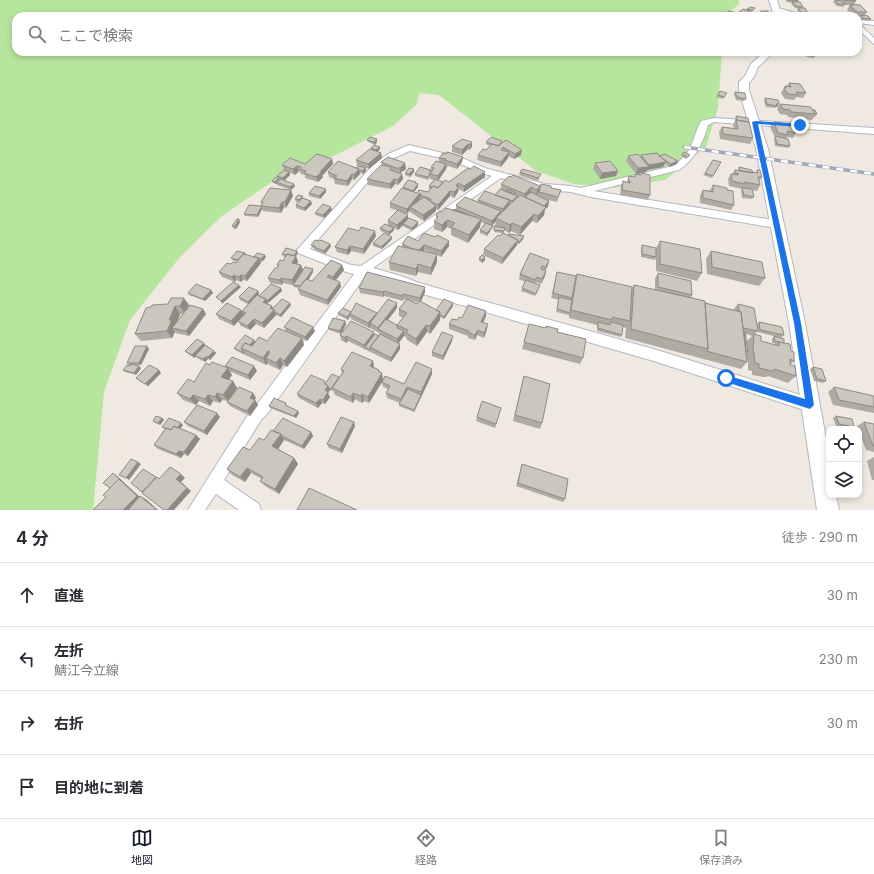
<!DOCTYPE html>
<html lang="ja">
<head>
<meta charset="utf-8">
<style>
	:root { --surface:#fff; --page:#f2f2f3; --text:#2b2b33; --muted:#7c7c81; --line:#e1e1e2; --accent:#111827 }
	body { margin:0; font-family:Inter,"Noto Sans JP",sans-serif; background:var(--page); color:var(--text) }
	.controls { position:absolute; right:12px; bottom:12px; display:grid; overflow:hidden; border-radius:8px; box-shadow:0 2px 6px #0003 }
	.controls button { width:36px; height:36px; display:grid; place-items:center; padding:0; border:0; border-bottom:1px solid var(--line); background:var(--surface); color:var(--text); font:20px sans-serif }
	.stop { position:absolute; width:12px; height:12px; margin:-9px; border:3px solid #1a73e8; border-radius:50%; background:#fff }
	.stop.end { background:#1a73e8; border-color:#fff; box-shadow:0 1px 4px #0008 }
	.list { margin:0; padding:0; list-style:none }
	h2 { display:flex; justify-content:space-between; align-items:center; height:52px; margin:0; padding:0 16px; font-size:17px }
	h2 small { font-size:13px; font-weight:400; color:var(--muted) }
	.list li { display:grid; grid-template-columns:26px 1fr auto; gap:12px; align-items:center; box-sizing:border-box; height:64px; padding:0 16px; border-top:1px solid var(--line) }
	.list b { display:block; font-size:15px; white-space:nowrap }
	.list p { margin:0; font-size:13px; white-space:nowrap; color:var(--muted) }
	.list em { font-size:13px; font-style:normal; color:var(--muted) }
	.icon { flex:none; width:22px; height:22px; fill:none; stroke:currentColor; stroke-width:2; stroke-linecap:round; stroke-linejoin:round }
	.map { position:relative; flex:none; width:874px; height:510px; overflow:hidden }
	.search { position:absolute; background:var(--surface); box-shadow:0 2px 6px #0003; left:12px; right:12px; top:12px; height:44px; display:flex; align-items:center; gap:10px; box-sizing:border-box; padding:0 14px; border-radius:12px; color:var(--muted); font-size:15px }
	.sheet { height:308px; background:var(--surface) }
	nav { display:flex; justify-content:space-around; align-items:center; box-sizing:border-box; height:56px; border-top:1px solid var(--line); background:var(--surface); font-size:11px; color:var(--muted) }
	nav a { display:grid; justify-items:center; gap:2px }
	nav .on { color:var(--accent) }
	.map>svg:first-child { display:block }
	.green { fill:#b6e59e }
	.lines { fill:none; stroke-linecap:round; stroke-linejoin:round }
	.street-casing { stroke:#b4b7c1; stroke-width:2 }
	.secondary-casing { stroke:#b4b7c1; stroke-width:2 }
	.street { fill:#fff; fill-rule:evenodd }
	.secondary { fill:#fff; fill-rule:evenodd }
	.rail-casing { stroke:#a3a6b8; stroke-width:3.5 }
	.rail { stroke:#fff; stroke-width:2.5; stroke-dasharray:7; stroke-linecap:butt }
	.wall { fill:#afaba4; fill-rule:evenodd }
	.shaded-wall { fill:#8e8b86 }
	.building { fill:#cbc7bf; stroke:#8e8b86 }
	.route { fill:#1a73e8 }
</style>
</head>
<body>
<div class="map">
<svg width="874" height="510" viewBox="0 0 874 510">
	<rect width="100%" height="100%" fill="#efe9e1"/>
	<path class="green" d="M0 0H738L740 4 722 16H16V52H722L718 108 706 147 665 180 613 188 574 184 536 171 439 95 420 93 416 105 393 126 332 157 279 177 222 216 180 257 130 320 104 392 93 510H0Z"/>
	<g class="lines">
		<g class="street-casing">
			<path id="street" d="M778 8 803 15 804 16H794L776 11 775 10Z
				M858 19 874 21V25L858 23Z
				M858 23 874 38V44L858 29Z
				M714 118 874 128V134L714 122 708 125C703 143 695 159 679 170L594 191 780 221 781 224 780 227 776 228 591 197 571 192 545 190 501 178 373 268 401 276 419 283 657 350 810 398 815 400 817 405 815 410 810 412 657 362 416 292 394 283 366 275 268 413 261 420 224 480 259 504 261 510H239L216 494 205 510H188L251 410 258 403 354 274 346 272 298 253 297 250 374 164 388 154 409 145 460 157 485 168 545 184 571 186 581 188 673 166C694 152 691 141 701 121ZM410 151 454 161 479 172 492 176 361 266 351 265 310 249 380 168 394 158Z"/>
		</g>
		<g class="secondary-casing">
			<path id="secondary" d="M769 0H777L782 16H774Z
				M764 52H774L758 67 754 77 749 83V90L768 149 805 323 829 455V495H836L839 510H817L789 323 756 149 739 90V82L745 76 751 64Z"/>
		</g>
		<use href="#street" class="street"/>
		<use href="#secondary" class="secondary"/>
		<g class="rail-casing">
			<path id="rail" d="M684 147 874 174"/>
		</g>
		<use href="#rail" class="rail"/>
	</g>
	<path class="wall" d="M785 0H798V2L803 7V8L808 13 807 15H801L797 10 798 8H795L791 4 792 3 787 2Z
		M835 0H855L856 1 854 4 867 12 865 15 871 19 870 21 858 20V16H855L847 10 850 5H845L843 7 837 6 833 2Z
		M747 9 754 10 751 12 752 13 749 16H739L737 15 738 13 747 10Z
		M726 13H738L727 16 725 15Z
		M801 52H812L815 56 813 58 807 57Z
		M789 83 806 93 803 98 796 97 794 100 785 99 781 93 785 86H787Z
		M720 91 725 96 723 99 716 97Z
		M735 92 746 99 744 101 736 100 734 94Z
		M765 98 779 104 778 107H776L775 108 766 107 764 101Z
		M780 104 813 110 817 114 815 117H814L812 120 788 117 787 115 780 114 777 109Z
		M736 116 753 138 750 144 720 139 719 132 722 127 734 129 733 125 735 121V119Z
		M774 122 796 133 793 138 787 137 786 138 790 146 788 148 775 146 774 139 775 137 770 127Z
		M367 140 377 142 375 145 368 142Z
		M502 141V143L521 155 514 159 508 156V158L501 167 477 160 478 155 486 150 490 146 486 144V142Z
		M472 142V147L469 150 468 149 462 155 452 152V146Z
		M380 147V149L378 152 381 153 382 158 369 169 363 167 366 168V171L363 174 360 173V174L354 180 352 179 348 186 335 184 334 179 329 177 328 172 356 168 359 166H357L356 160 371 149V148Z
		M684 152 688 158 686 159 681 156 682 154Z
		M641 155 660 156 677 164 669 167 665 163 663 167 647 170 646 172 636 174 626 161 628 156 640 157Z
		M463 157 462 162 457 169 448 166 438 181 443 182H449L470 169 485 172V177L464 192 459 189 458 192 454 198 450 196 438 210 436 209V211L424 221 410 212V210L407 214 404 213 408 219 418 222V225L412 231 403 226V225L398 230 394 228V230L389 235 381 231 380 228 388 225V220L398 211 390 208V203L403 188V187L416 182 418 187 414 192 417 193 428 192 430 189H429V186L434 180 430 179V177L428 180 415 176V174L431 172V167L439 162V158Z
		M332 159 333 164 322 176 323 177 318 182 305 178V175L301 174 300 172 299 171 295 175 290 173V175L284 180 295 186 291 190 277 185V184H276L273 183 272 181 278 177 277 176 284 170 282 165 305 164Z
		M381 162 406 169 400 173 402 174 403 179 398 185 395 184 391 189 368 185 367 179 382 165Z
		M721 162 712 178 703 175 705 173Z
		M595 163 618 171 616 176 600 179 593 169Z
		M739 167 755 173 757 170 762 177 759 181 760 185 757 191 752 190 754 197 752 199 742 198 741 190 742 189 729 186 728 179 731 174H732L735 170H738Z
		M414 172 410 177 405 175V173Z
		M520 172 540 176 538 181 519 175Z
		M642 173 650 195 648 200 620 195 621 186 623 181 627 182 629 176 634 177 635 174 641 175Z
		M501 184 540 186 551 188 561 190 557 202 544 199 549 201 548 207 545 209 544 215 537 223 532 221 520 235 511 231 509 233 504 230V233L508 235 524 236 523 239 519 244 517 243V245L502 264 483 255 484 249 500 236 502 233 494 232V226L497 227 495 226 496 221 492 225V228L487 236 480 233V230L485 224 481 222 480 227 468 243 451 235V229L447 227 442 232 434 229V221L436 219V215L442 212 456 209V205L478 202V200L495 195 501 189Z
		M713 185 727 190 734 205 731 210 700 203V195L703 190 710 191V190Z
		M291 190 293 196 286 208 284 207 281 213 263 211 262 209 258 217 245 216 244 214 261 206 262 205 261 202Z
		M326 192 320 199 309 196V193Z
		M303 196V198L312 204 305 211 296 208V205L298 202H296L295 199Z
		M332 210 324 218 316 215 315 213Z
		M239 219 240 222 236 229H234L232 226Z
		M376 236 364 254 351 251 348 255 337 252 335 247Z
		M392 237V239L382 249 373 246V243Z
		M320 241 330 244 331 246 325 254 315 250 314 248 312 247 311 245Z
		M418 241 449 246 441 257 437 255V262L431 275 418 272 416 276 390 270 389 262 402 247V244ZM424 250 433 253 423 251Z
		M660 241 702 273 697 281 656 271V257L655 260 641 257V248L642 245 656 257V248Z
		M711 251 765 278 759 286 707 274 706 259Z
		M245 253 246 255 254 257H266L262 262 260 261 261 263 247 281 243 280 241 282 236 280 235 282 222 277 219 272 231 264 236 263 237 262 232 260 231 258Z
		M298 253 296 256 298 262 297 264 301 265 303 270 313 272 308 280 312 281 342 265 344 270 336 280 341 287 328 305 300 295 298 289 299 288 294 287 293 285 283 283 282 285 270 283 268 278 277 268 278 267 277 265 283 261 285 257 283 256 282 254Z
		M530 253 548 265 545 271H546L545 276 541 284 536 282 535 283 540 285 535 296 521 291 525 282 519 279 520 274Z
		M479 258 485 260 482 263 479 261Z
		M557 272 576 278 577 274 632 288 634 285 655 290V278L658 273 692 295 691 297 705 303 734 310V309L738 304 758 331 755 334 761 341 775 345 776 344 772 343V339L774 336 784 343 791 351 794 361 790 365 796 376 788 383 768 376 766 377H764L752 375V371L748 370V360L747 362 741 369 625 338 626 328 623 327 622 335 621 337 597 331V325L569 318V315L556 312 559 300 551 298ZM746 334 752 336 747 341V345Z
		M425 287V292L421 302 436 310 453 306 444 319 440 317V320L430 334 427 332 417 346 407 340 406 337 404 336 398 343 400 349 391 362 348 341 346 343 341 340 340 335 375 334 379 336H383L379 334V332V333L370 328V327L369 328 351 319 350 316 348 320 339 315 338 313 351 312 377 313V314L397 308 388 320 397 325 403 318 399 316V309L406 300 404 299 403 301 384 296 383 297 360 293 359 288ZM410 300 419 303 417 304Z
		M281 288 282 291 268 303H267L273 309 291 305 281 317 276 315 264 328 256 324 250 330 241 326 238 321 234 326 219 319 216 314 242 311 248 304 240 300 239 297 258 291 259 294 258 295 259 296Z
		M211 290 213 293 205 301 189 295 188 293Z
		M189 305 187 309H203L206 314 189 336 176 333 175 332 172 338 141 341 135 334 146 308ZM180 314H183L177 322Z
		M486 311V316L483 323 487 329 484 338 477 335 475 340 468 338V336L449 329V324L462 318Z
		M345 321 346 324 341 334 329 330 328 328Z
		M759 322 784 335 781 338 758 332 757 324Z
		M529 324 557 332 583 358 580 364 522 349Z
		M284 327 315 331 307 341 302 339 304 345 287 367 283 365 280 370 269 365 268 363 266 365 235 350 234 348 255 342 267 341 286 331Z
		M452 341 443 360 432 356V352Z
		M147 346 149 349 141 365H136L141 368 136 375 125 372 123 370 131 365H129L127 363Z
		M206 346 214 351 216 353 210 360 208 359 205 362 197 358 196 356 194 358 187 353 185 351Z
		M373 361 374 367 379 370 380 372 382 373 383 380 404 384 432 369V374L414 412 399 406V404L400 403 387 398 386 393 388 389 383 387 382 382 383 381 369 403 364 401 362 403 355 399 353 403 335 395 333 390 332 391 330 390 328 393 330 397 325 404 322 403 318 408 299 398 297 394 339 378 342 373 341 369Z
		M210 365 227 368 225 366H254L257 371 250 380 229 371 232 375 229 380 233 381 237 388 228 401 222 400 220 403 213 401 210 406 199 401 196 405 183 400 177 393 194 382Z
		M813 367 826 381 823 383 814 381 810 369Z
		M161 373 148 386 138 380 136 378Z
		M522 383 542 423 540 429 513 421Z
		M834 387 874 396V413L833 405 828 392Z
		M253 393 256 398 254 400H255L258 405 250 416 230 406 227 402Z
		M287 405V406L299 413 296 418 270 408 269 406Z
		M501 408 495 428 476 421 477 417Z
		M836 416 854 427 850 429 836 426 833 418Z
		M220 417 207 435 188 426 184 422Z
		M162 418 164 420 160 425 155 423 153 421Z
		M864 422 874 424V452L866 450 859 432V429H858L857 426Z
		M183 425 180 429 196 435 200 439 188 456 184 454 181 458 158 449 154 445 165 429 162 427Z
		M355 426 342 453 329 448 327 444Z
		M273 431 311 432 313 436 304 449 284 440 278 449 294 458 298 464 279 494 265 486 260 481 262 479 251 473 245 482 232 475 227 469 250 450 264 440Z
		M874 457V480H872L867 461Z
		M522 464 565 499 563 502 516 486Z"/>
	<path class="shaded-wall" d="M377 139V142L375 145 374 142Z
		M472 142V147L469 150 470 145Z
		M468 144V149L462 155V150Z
		M380 147V149L376 153V150Z
		M522 150 521 155 514 159 515 154Z
		M509 152 508 158 501 167V162Z
		M381 153 382 158 369 169 368 164Z
		M463 157 462 162 457 169V164Z
		M332 159 333 164 322 176 323 177 318 182 316 177 320 172Z
		M678 161 677 164 669 167 671 164Z
		M666 162 663 167 647 170 646 172 636 174 638 168 648 167 649 165Z
		M405 163 406 169 400 173V168Z
		M446 164V169L438 181V176Z
		M297 166 299 171 295 175 293 169Z
		M366 168V171L363 174 362 171Z
		M359 169 360 174 354 180V175Z
		M414 169V172L410 177 409 174Z
		M618 171 616 176 600 179 602 173Z
		M289 172 290 175 284 181 283 178Z
		M485 172V177L464 192V186Z
		M352 174V179L348 186 347 181Z
		M402 174 403 179 398 185V180Z
		M279 178 280 181 276 182 277 184H276L275 182Z
		M394 179 395 184 391 189 390 184Z
		M458 183V192L454 198V192L456 186Z
		M294 184 295 186 291 190 290 187Z
		M418 184V187L413 193V191Z
		M540 186 539 192 536 195 537 190Z
		M531 187 530 193 524 199 525 194Z
		M326 189V192L320 199 319 196Z
		M291 190 293 196 286 208 285 202Z
		M450 191V196L438 210V205Z
		M420 193V198L412 208 410 207V210L407 214V209Z
		M510 200 509 205 502 214 503 209Z
		M311 201 312 204 305 211 304 208Z
		M549 201 548 207 545 209 544 215 537 223 538 216 542 208Z
		M282 202 284 207 281 213 279 208Z
		M261 206 262 209 258 217 257 215Z
		M436 206V211L424 221 423 215Z
		M331 207 332 210 324 218 323 215Z
		M501 211 500 216 496 218V221L492 226V221Z
		M534 214 532 221 520 235 521 227Z
		M408 215V220L403 224V225L398 230 397 225Z
		M239 219 240 222 236 229 235 226Z
		M481 219 480 227 468 243 469 235Z
		M447 220V227L442 232V225Z
		M418 222V225L412 231V228Z
		M512 223 511 231 509 233 510 225Z
		M493 226 492 228 487 236V233Z
		M394 228V230L389 235V232Z
		M375 231 376 236 364 254 363 249Z
		M524 236 523 239 519 244V242Z
		M392 237V239L382 249 381 247Z
		M518 240 517 245 502 264 503 258Z
		M449 241V246L441 257V251Z
		M330 244 331 246 325 254 324 251Z
		M424 245V250L419 257V251Z
		M350 246 351 251 348 255 347 250Z
		M297 251 298 253 294 259 293 257Z
		M437 254V262L431 275V268Z
		M265 255 266 257 262 262 261 259Z
		M296 256 298 262 294 268 292 263Z
		M485 257V260L482 263V260Z
		M259 258 261 263 247 281 245 276Z
		M549 260 548 265 544 273 546 267Z
		M418 264V272L416 276V269Z
		M301 265 303 270 294 285 292 280Z
		M342 265 344 270 334 282 333 277Z
		M313 269V272L303 289 302 287Z
		M546 271 545 276 541 284 542 279Z
		M234 275 236 280 235 282 232 277Z
		M241 275 243 280 241 282 239 277Z
		M281 278 283 283 282 285 280 280Z
		M340 282 341 287 328 305 327 300Z
		M239 285 241 287 222 304 221 301Z
		M425 287V292L420 303V298Z
		M281 288 282 291 268 303 267 301Z
		M211 290 213 293 205 301 203 299Z
		M258 291 259 294 249 304 248 302Z
		M384 291V296L383 297V292Z
		M184 298 189 305 185 314 180 306Z
		M266 299 268 304 263 302Z
		M290 303 291 305 281 317 280 315Z
		M397 303V308L380 330 378 329 379 333 378 328Z
		M453 303V306L444 319V317Z
		M175 306 180 314 176 325 172 328 175 332 172 338 167 331 169 320Z
		M272 306 276 315 264 328 262 323 270 308Z
		M203 309 206 314 189 336 186 331Z
		M241 310 244 315 234 326 231 321Z
		M486 311V316L481 327V322Z
		M351 312 350 314V316L348 320 347 317Z
		M440 312V320L430 334V326Z
		M377 313 378 318 370 323V327L369 328 368 323Z
		M254 319 256 324 250 330 247 326Z
		M345 321 346 324 341 334 340 331Z
		M488 324 487 329 484 338V333Z
		M426 325 427 332 417 346 416 339Z
		M313 327 315 331 307 341 305 337Z
		M478 330 477 335 475 340V335Z
		M404 331V336L398 344 397 339Z
		M374 332 375 336 365 347V350L364 345Z
		M346 336 348 341 346 343 345 338Z
		M453 336 452 341 443 360V356Z
		M302 338 304 345 287 367 284 361Z
		M254 340 256 342 248 351 246 350Z
		M204 343 206 346 194 358 192 355Z
		M400 344V349L391 362V358Z
		M147 346 149 349 141 365 139 363Z
		M214 351 216 353 210 360 208 357Z
		M268 351 272 358H266L268 363 266 365 263 358Z
		M206 357 208 359 205 362 203 359Z
		M280 358 283 365 280 370 276 363Z
		M373 361 374 368 370 366Z
		M139 366 141 368 136 375 134 373Z
		M254 366 257 371 250 380 248 375Z
		M228 368 232 375 226 384 221 377Z
		M432 369V374L414 412V410L421 395V392Z
		M159 370 161 373 148 386 145 384Z
		M379 370 380 375 382 373 383 380 369 403 368 397Z
		M233 381 237 388 228 401 223 395Z
		M328 386 330 390 328 393 330 397 325 404 323 400 325 390Z
		M407 387 408 391 401 403V399Z
		M217 393 222 400 220 403 215 397Z
		M253 393 256 398 253 402 250 398Z
		M353 393 355 399 353 403 351 397Z
		M362 394 364 401 362 403 361 396Z
		M193 395 199 401 196 405 190 399Z
		M208 395 213 401 210 406 205 399Z
		M320 399 322 403 318 408 316 403Z
		M255 400 258 405 250 416 247 411Z
		M298 411 299 413 296 418 294 416Z
		M217 413 220 417 207 435 204 431Z
		M162 418 164 420 160 425 158 423Z
		M354 422 355 426 342 453 340 449Z
		M181 423 183 425 176 434 174 432Z
		M311 432 313 436 304 449 302 446Z
		M281 434 284 440 276 452 272 446Z
		M196 435 200 439 188 456 184 452Z
		M179 451 184 454 181 458 176 454Z
		M294 458 298 464 279 494 275 489Z
		M138 462 141 464 129 480 126 478Z
		M247 468 251 473 245 482 240 477Z
		M113 473 116 475 142 499 132 510H123Z
		M181 474 185 478 181 482 191 491 174 510H167L176 479Z
		M140 496 146 499 158 510H157Z"/>
	<path class="building" d="M788 0H798V1Z
		M835 0 841 1 845 4H838Z
		M844 0H855L856 1Z
		M792 2H800L803 7 796 6Z
		M851 4 860 5 867 12H858L849 6H853Z
		M751 7 755 8 752 10 747 9Z
		M798 8H805L808 13H802Z
		M743 9 749 11 748 12 752 13 748 16H739L742 14 738 13Z
		M729 11 738 13 735 15 736 16H727L729 14 726 13Z
		M761 11H768L770 16H756L755 14 761 12Z
		M862 15 868 16 871 19 858 18V16H855H863Z
		M805 52H812L815 56 808 55Z
		M789 83 800 84 806 93 796 92 798 95 788 94 784 88H786L785 86 791 87Z
		M720 91 727 93 724 97 718 95Z
		M735 92 745 93 746 99 737 97Z
		M765 98 778 100 779 104H776L777 106 767 104Z
		M780 104 811 107 815 114 791 112 790 110 783 109Z
		M813 110H815L817 114H815Z
		M736 116 748 118 749 122 737 120Z
		M736 120 749 122 753 138 723 134 722 127 738 129Z
		M774 122 793 124 796 133 787 131 788 135 778 133Z
		M775 136 788 139 790 146 777 144Z
		M370 137 377 139 374 142 367 140Z
		M491 137 502 141 498 146 486 142Z
		M462 139 472 142 470 145 468 144 462 150 452 146Z
		M506 140 522 150 515 154 503 147 501 150 509 152 501 162 478 155 483 149 486 150 492 144 500 146 499 145Z
		M374 145 380 147 376 150 371 148Z
		M370 149 381 153 368 164 356 160Z
		M447 152 463 157 457 164 445 160 446 159 439 158 443 153 446 154Z
		M684 152 690 155 688 157 682 154Z
		M657 153 666 162 649 165 641 155Z
		M317 154 332 159 320 172H322L316 177 304 173 306 171 300 169 301 167 297 166 293 169 282 165 290 158 305 164Z
		M638 154 649 167 638 168 628 156Z
		M665 154 678 161 671 164 659 156Z
		M388 157 405 163 400 168H396L381 162Z
		M713 160 721 162 713 176 705 173Z
		M338 161 359 169 354 175 352 174 347 181 334 178 337 176 328 172Z
		M436 161 446 164 438 176 430 174 434 168 431 167Z
		M610 161 618 171 602 173 595 163Z
		M381 165 391 167 390 170 402 174 398 180 394 179 390 184 367 179Z
		M359 166 366 168 362 171 358 170 359 169 356 168Z
		M474 166 485 172 464 186 458 183 456 186 459 187 454 192 450 191 438 205 430 201 436 206 423 215 410 207 424 197 430 201 431 199 420 195 421 194 420 193 407 209 390 203 402 188 417 193 419 190 428 192 433 186 438 188 445 180 449 182 468 168 470 169Z
		M420 167 431 170 429 171 431 172 428 177 415 174Z
		M739 167 752 170 753 173 740 171Z
		M409 168 414 169 409 174 405 173Z
		M522 169 541 174 538 178 520 172Z
		M284 170 289 172 283 178 277 176Z
		M735 170 758 173 757 170H760L762 177H758L760 185 745 182V184L732 181 731 174 738 175V173H735Z
		M642 173 650 175V195L622 190 623 181 630 183V181L628 180 629 176 635 177V174L641 175Z
		M513 175 540 186 537 190 531 187 525 194 501 184 509 176 511 177Z
		M276 177 279 178 275 182 272 181Z
		M281 179 294 184 290 187 276 182Z
		M435 179 443 182 438 188 433 186 432 187 429 186Z
		M408 180 416 182 415 183 418 184 413 191 403 187Z
		M541 184 551 186V188L561 190 558 197 539 192Z
		M713 185 727 188V190L733 191 734 205 703 198V190L713 192Z
		M315 186 326 189 319 196 309 193Z
		M270 188 291 190 285 202H282L279 208 261 206 263 202H261Z
		M742 188 752 189 754 197 744 195Z
		M500 189 517 196 512 201 495 195Z
		M507 189 516 193 514 194 506 190Z
		M485 191 510 200 503 209 478 200Z
		M531 192 549 201 544 206 525 197Z
		M298 195 303 196 299 200 295 199Z
		M520 195 546 207 538 216 534 214 521 227 512 223 510 225 496 218Z
		M465 197 501 211 492 221 457 206 456 205Z
		M302 198 311 201 304 208 296 205Z
		M323 204 331 207 323 215 315 213Z
		M249 205 262 206 257 215 244 214Z
		M446 208 481 219 469 235 451 227 455 223 447 220 442 225 434 221 438 217 436 215 440 211 442 212Z
		M454 209 467 214H466L453 210Z
		M398 210 408 215 397 225 388 220Z
		M409 218 418 222 412 228 403 224Z
		M237 219H239L235 226H232Z
		M486 223 493 226 487 233 480 230Z
		M385 224 394 228 389 232 380 228Z
		M494 226 505 228 504 231 494 230Z
		M361 227 375 231 363 249 350 246 347 250 335 247 348 228 359 231Z
		M384 233 392 237 381 247 373 243Z
		M424 233 435 237 437 235 449 241 441 251 424 245 419 250 413 249 402 244 408 236 418 241Z
		M503 233 518 240 503 258 484 249 498 235 500 236Z
		M509 234 524 236 519 242 518 241V240L508 235Z
		M315 240 320 241 321 240 330 244 324 251 314 247 315 246 311 245Z
		M660 241 700 249 702 273 660 264Z
		M642 245 656 248V257L642 254Z
		M398 246 437 254 431 268 418 264 416 269 389 262Z
		M286 248 297 251 294 256 287 254V255L282 254Z
		M237 251 245 253V254H243L238 260 231 258Z
		M711 251 762 262 765 278 712 267Z
		M257 253 265 255 261 259 254 257Z
		M530 253 549 260 546 267 542 266 541 269 546 271 542 279 537 277 535 280 520 274Z
		M243 254 259 258 245 276 241 275 239 277 234 275 232 277 219 272 227 263 231 264 233 262 236 263Z
		M287 254 296 256 292 263 301 265 292 280 281 278 280 280 268 278 275 268H277L279 265H277L280 260 283 261Z
		M482 255 485 257 482 260 479 258Z
		M331 260 342 265 333 277 329 275 327 277 340 282 327 300 298 289 306 279 312 281Z
		M305 267 313 269 306 279 300 286 293 285Z
		M367 272 425 287 420 298 403 294 402 296 384 291 383 292 359 288Z
		M557 272 576 276 572 298 553 293Z
		M658 273 691 281 692 295 658 287Z
		M577 274 632 287 630 321 612 317V320L571 310Z
		M526 280 540 285 536 294 522 288Z
		M233 282 239 285 221 301 216 297Z
		M196 284 211 290 203 299 188 293Z
		M271 284 281 288 267 301 266 299 259 296Z
		M634 285 705 301 708 349 631 329Z
		M249 287 258 291 248 302 239 297Z
		M257 295 266 299 263 302 272 306 270 308 274 310 262 323 254 319 247 326 238 321 246 313 242 311Z
		M559 297 572 300 570 313 557 309Z
		M171 298H184L180 306H175L169 320H172L167 331 135 334 146 308 151 307 152 305 168 304Z
		M282 299 290 303 280 315 275 312 274 310 272 309Z
		M388 299 397 303 378 328 370 323Z
		M407 299 417 304 420 301 440 312 430 326 426 325 416 339 406 333 408 330 397 325 407 313 399 309Z
		M444 299 453 303 444 317 440 315V312L436 310Z
		M227 303 241 310 231 321 216 314Z
		M356 303 377 313 368 323 350 314Z
		M705 303 741 312 747 362 706 351 708 349Z
		M738 304 754 308 758 331 743 328 741 312 739 311Z
		M190 305 203 309 186 331 172 328Z
		M468 305 486 311 481 322 488 324 484 333 478 330 475 335 469 333V331L449 324 452 319 457 320 459 317 462 318Z
		M343 308 351 312 347 317 338 313Z
		M292 317 313 327 305 337 284 327Z
		M333 318 345 321 340 331 328 328Z
		M386 319 397 325V328L404 331 397 339 378 329Z
		M351 321 374 332 364 345 346 336 345 338 340 335Z
		M598 322 610 325 611 322 623 325 622 335 598 328Z
		M759 322 782 327 784 335 760 330Z
		M529 324 546 328V326L558 329 557 332 586 339 583 358 524 342Z
		M278 328 302 338 284 361 280 358 276 363 266 358 270 352 268 351 263 358 241 348 245 343 252 346 259 337 267 341Z
		M744 331 745 332 748 352 746 351Z
		M442 332 453 336 443 356 432 352Z
		M375 334 379 336 370 347V350L365 347Z
		M380 334 400 344 391 358 370 347Z
		M754 334 761 336V341L779 346V342L790 344 791 351 794 352V361L790 359V365L795 366 796 376 774 369V371H772L759 368V364L755 363 754 353H753Z
		M245 335 254 340 250 345 245 343 241 348 244 353 234 348Z
		M774 336 784 339V343L775 341Z
		M197 339 204 343 192 355 185 351Z
		M205 345 214 351 208 357H206L203 359 195 356Z
		M135 346H147L139 363H127Z
		M352 352 373 361 370 366 379 370 378 371 382 373 368 397 362 394 361 396 353 393 351 397 332 388 344 371 341 369Z
		M232 357 254 366 248 375 225 366Z
		M212 362 228 368 221 377 233 381 223 395 217 393 215 397 208 395 205 399 193 395 190 399 177 393 188 379 194 382 206 363 210 365Z
		M416 362 432 369 421 392 407 387 401 399 386 393 390 386 382 382 385 376 404 384Z
		M131 364 139 366 134 373 123 370 127 365 130 366Z
		M149 365 159 370 145 384 136 378Z
		M813 367 822 369 826 381 817 379Z
		M332 374 339 377 331 389 329 388 328 386 325 384Z
		M311 375 325 381 324 383 328 386 325 390 328 392 323 400 320 399 316 403 297 394Z
		M524 376 550 384 542 423 515 415Z
		M239 387 253 393 250 398 255 400 247 411 227 402Z
		M834 387 874 396V407L839 400Z
		M408 389 421 395 414 410 399 404Z
		M274 398 286 403 285 405 298 411 294 416 269 406Z
		M482 401 501 408 496 424 477 417Z
		M197 405 217 413 204 431 184 422Z
		M156 416 162 418 158 423 153 421Z
		M836 416 852 419 854 427 839 424Z
		M341 417 354 422 340 449 327 444Z
		M169 418 181 423 177 428 174 426 171 430 162 427Z
		M283 418 311 432 302 446 282 436 281 434 273 431Z
		M864 422 874 424V446H873Z
		M174 426 196 435 184 452 179 451 176 454 154 445 166 428 171 430Z
		M271 430 281 434 272 446 294 458 275 489 260 481 263 477 247 468 240 477 227 469 243 447 250 450 259 438 264 440Z
		M131 459 138 462 126 478 119 475Z
		M522 464 568 479 565 499 518 483Z
		M170 467 181 474 176 479 187 488 167 510H164L142 493 157 477 159 479Z
		M143 469 156 477 142 492 131 483Z
		M113 473 122 481 119 479 110 488 103 483Z
		M119 479 137 496 123 510H93L106 497 103 495Z
		M309 488 357 510H297Z
		M140 496 157 510H128Z"/>
	<path class="route" d="M755 121 800 124 802 125 800 127 758 124 801 323 814 405 810 409 726 382 722 378 726 375 805 399 794 323 752 122Z"/>
</svg>
<div class="controls">
<button><svg class="icon" aria-label="locate" viewBox="0 0 24 24"><circle cx="12" cy="12" r="6"/><path d="M12 2v4M12 18v4M2 12h4M18 12h4"/></svg></button>
<button><svg class="icon" aria-label="layers" viewBox="0 0 24 24"><path d="M12 4l9 5-9 5-9-5zM3 14l9 5 9-5"/></svg></button>
</div>
<div class="stop" style="left:726px;top:378px"></div>
<div class="stop end" style="left:800px;top:125px"></div>
<div class="search"><svg class="icon" aria-label="search" viewBox="0 0 24 24"><circle cx="10" cy="10" r="6"/><path d="M15 15l6 6"/></svg>ここで検索</div>
</div>
<section class="sheet">
<h2>4 分<small>徒歩 · 290 m</small></h2>
<ul class="list">
<li><svg class="icon" aria-label="ahead" viewBox="0 0 24 24"><path d="M12 20V5M6 11l6-6 6 6"/></svg><div><b>直進</b></div><em>30 m</em></li>
<li><svg class="icon" aria-label="left" viewBox="0 0 24 24"><path d="M17 20v-9H6M10 6l-5 5 5 5"/></svg><div><b>左折</b><p>鯖江今立線</p></div><em>230 m</em></li>
<li><svg class="icon" aria-label="right" viewBox="0 0 24 24"><path d="M7 20v-9h11M14 6l5 5-5 5"/></svg><div><b>右折</b></div><em>30 m</em></li>
<li><svg class="icon" aria-label="arrive" viewBox="0 0 24 24"><path d="M6 21V4h12l-3 4 3 4H6"/></svg><div><b>目的地に到着</b></div></li>
</ul>
</section>
<nav>
<a class="on"><svg class="icon" aria-label="map" viewBox="0 0 24 24"><path d="M3 6l6-2 6 2 6-2v14l-6 2-6-2-6 2zM9 4v14M15 6v14"/></svg>地図</a>
<a><svg class="icon" aria-label="directions" viewBox="0 0 24 24"><path d="M12 3l9 9-9 9-9-9zM9 14v-3h6M13 9l2 2-2 2"/></svg>経路</a>
<a><svg class="icon" aria-label="saved" viewBox="0 0 24 24"><path d="M7 4h10v16l-5-4-5 4z"/></svg>保存済み</a>
</nav>
</body>
</html>
